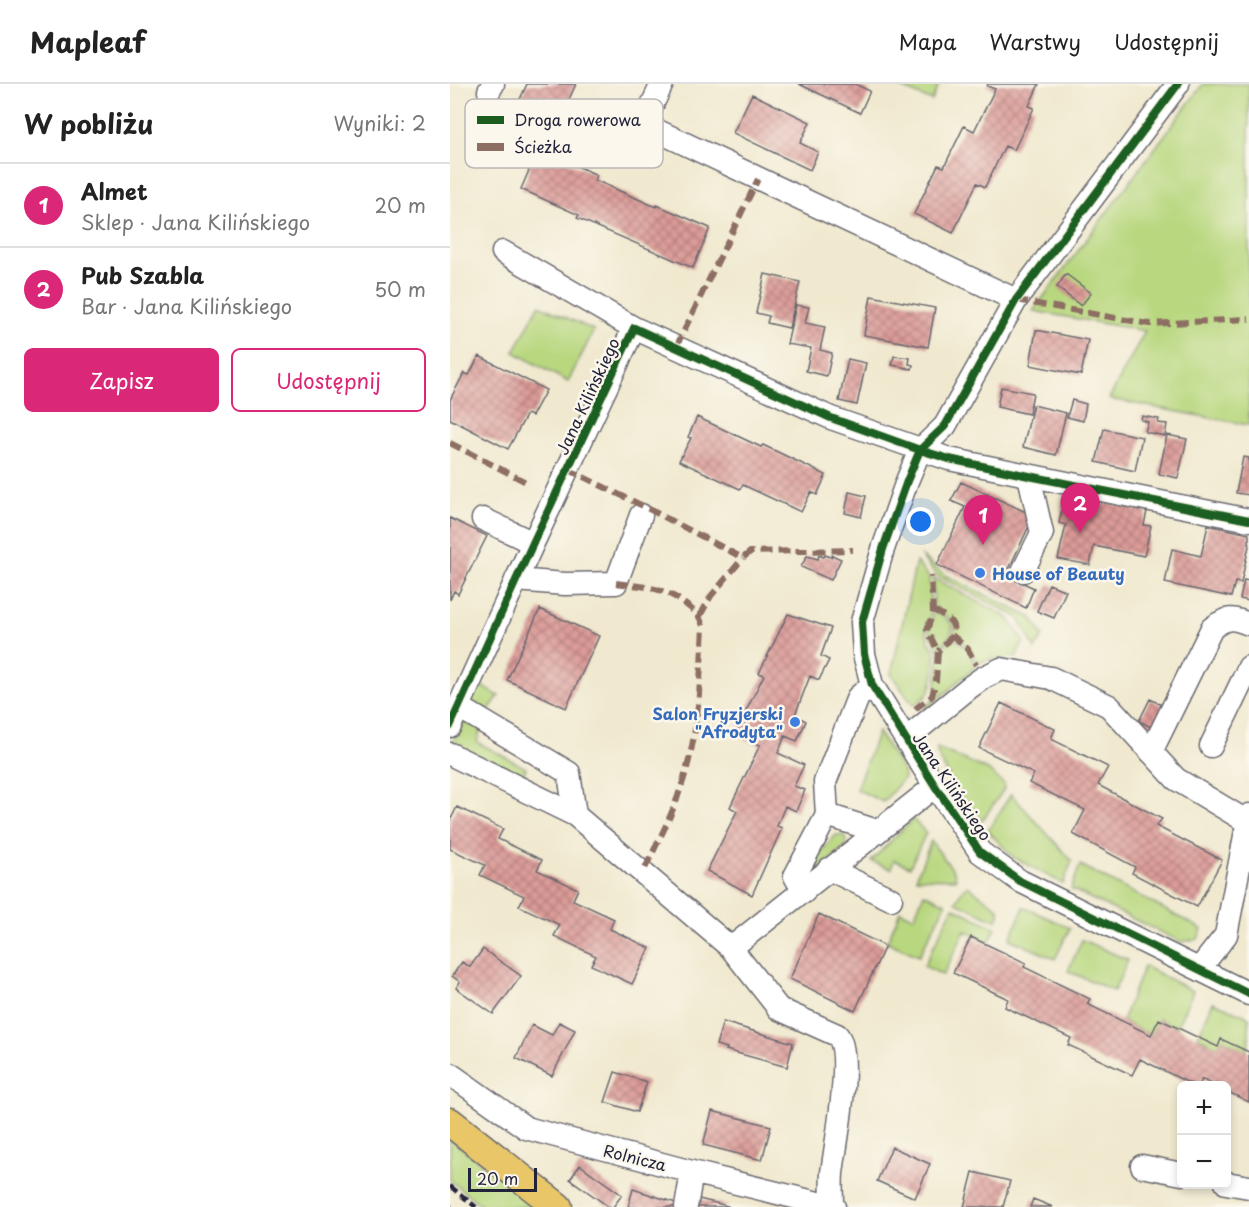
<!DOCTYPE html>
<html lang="pl">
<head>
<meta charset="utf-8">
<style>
	:root { --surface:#fff; --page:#f2f2f2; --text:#222; --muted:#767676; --line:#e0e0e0; --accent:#db2777 }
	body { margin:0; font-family:"Playpen Sans",sans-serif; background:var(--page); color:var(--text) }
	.controls { position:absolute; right:18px; bottom:18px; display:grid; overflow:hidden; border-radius:9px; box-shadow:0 3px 9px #0003 }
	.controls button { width:54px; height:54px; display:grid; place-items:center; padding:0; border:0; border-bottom:2px solid var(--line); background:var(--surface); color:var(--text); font:30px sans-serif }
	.scale { position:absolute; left:18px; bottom:15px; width:69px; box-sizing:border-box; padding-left:6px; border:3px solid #22223b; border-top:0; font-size:16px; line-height:21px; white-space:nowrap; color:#22223b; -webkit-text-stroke:4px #fbf7ec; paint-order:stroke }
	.you { position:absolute; left:471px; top:438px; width:21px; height:21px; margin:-15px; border:4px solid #fff; border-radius:50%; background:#1a73e8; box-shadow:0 0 0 9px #1a73e833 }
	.badge { display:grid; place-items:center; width:39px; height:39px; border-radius:50%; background:var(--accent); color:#fff; font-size:20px; font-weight:700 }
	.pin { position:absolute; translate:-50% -50px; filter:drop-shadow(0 2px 3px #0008) }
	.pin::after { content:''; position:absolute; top:32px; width:21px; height:18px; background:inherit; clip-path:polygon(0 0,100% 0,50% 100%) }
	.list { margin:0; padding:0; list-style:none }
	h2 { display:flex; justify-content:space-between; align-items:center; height:78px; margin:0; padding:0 24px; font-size:26px }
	h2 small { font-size:20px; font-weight:400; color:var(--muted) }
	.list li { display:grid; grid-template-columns:39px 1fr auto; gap:18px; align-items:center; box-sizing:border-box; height:84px; padding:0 24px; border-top:2px solid var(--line) }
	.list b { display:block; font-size:22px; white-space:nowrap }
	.list p { margin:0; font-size:20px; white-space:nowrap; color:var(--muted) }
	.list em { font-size:20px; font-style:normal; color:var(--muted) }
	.actions { display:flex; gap:12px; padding:18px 24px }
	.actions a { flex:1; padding:14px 0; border:2px solid var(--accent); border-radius:9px; text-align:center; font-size:21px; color:var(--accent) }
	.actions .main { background:var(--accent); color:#fff }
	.map { position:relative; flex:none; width:799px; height:1123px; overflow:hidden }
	header { display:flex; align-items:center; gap:36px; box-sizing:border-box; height:84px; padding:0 30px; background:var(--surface); border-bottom:2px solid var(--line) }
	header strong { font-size:28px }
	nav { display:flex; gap:33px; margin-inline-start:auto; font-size:21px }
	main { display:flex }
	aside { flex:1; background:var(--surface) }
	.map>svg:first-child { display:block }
	.green { fill:#b8d77e; stroke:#6d7c5c; stroke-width:1.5 }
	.building { fill:url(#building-cross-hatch) }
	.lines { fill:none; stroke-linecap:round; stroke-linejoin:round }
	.minor-casing { stroke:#6a686f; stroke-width:25 }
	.major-casing { stroke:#6a686f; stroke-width:31 }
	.minor { stroke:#fff; stroke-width:22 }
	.major { stroke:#e9c769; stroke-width:28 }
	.rail { stroke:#22223b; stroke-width:4.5; stroke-dasharray:9 4.5; stroke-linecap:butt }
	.quiet { stroke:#8d6e63; stroke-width:6; stroke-dasharray:12 6; stroke-linecap:butt }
	.cycleway-casing { stroke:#fbf7ec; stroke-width:11 }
	.cycleway { stroke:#1b5e20; stroke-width:8 }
	.shop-dot { fill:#3f7fe0; stroke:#fbf7ec; stroke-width:2 }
	.labels { text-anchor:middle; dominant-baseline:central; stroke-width:5; stroke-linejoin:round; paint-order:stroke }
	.street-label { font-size:16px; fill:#22223b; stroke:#fbf7ec }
	.shop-label { font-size:16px; font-weight:bold; fill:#366cbe; stroke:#fbf7ec; text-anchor:start }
	.key { fill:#fbf7ec; stroke:#bab7b7; stroke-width:1.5 }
	.key-label { font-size:16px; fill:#22223b }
</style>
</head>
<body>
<header>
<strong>Mapleaf</strong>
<nav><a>Mapa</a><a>Warstwy</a><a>Udostępnij</a></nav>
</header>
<main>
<aside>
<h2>W pobliżu<small>Wyniki: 2</small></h2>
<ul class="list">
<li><span class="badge">1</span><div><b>Almet</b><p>Sklep · Jana Kilińskiego</p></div><em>20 m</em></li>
<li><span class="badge">2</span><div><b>Pub Szabla</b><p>Bar · Jana Kilińskiego</p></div><em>50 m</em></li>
</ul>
<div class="actions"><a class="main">Zapisz</a><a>Udostępnij</a></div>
</aside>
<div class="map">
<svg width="799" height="1123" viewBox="0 0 799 1123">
	<defs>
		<pattern id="building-cross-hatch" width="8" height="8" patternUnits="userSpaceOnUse" patternTransform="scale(1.5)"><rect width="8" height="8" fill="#dc9b98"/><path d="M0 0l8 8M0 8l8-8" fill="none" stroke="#b27e7d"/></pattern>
	</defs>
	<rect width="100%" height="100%" fill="#fbf7ec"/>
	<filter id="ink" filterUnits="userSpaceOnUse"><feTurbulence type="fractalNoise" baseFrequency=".0167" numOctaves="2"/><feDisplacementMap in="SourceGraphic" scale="12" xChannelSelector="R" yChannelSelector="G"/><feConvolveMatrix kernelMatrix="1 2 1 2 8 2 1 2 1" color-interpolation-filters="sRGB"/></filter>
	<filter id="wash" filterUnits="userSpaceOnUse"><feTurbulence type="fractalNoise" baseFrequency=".008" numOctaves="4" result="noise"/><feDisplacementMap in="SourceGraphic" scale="24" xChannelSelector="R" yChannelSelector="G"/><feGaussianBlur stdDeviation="1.35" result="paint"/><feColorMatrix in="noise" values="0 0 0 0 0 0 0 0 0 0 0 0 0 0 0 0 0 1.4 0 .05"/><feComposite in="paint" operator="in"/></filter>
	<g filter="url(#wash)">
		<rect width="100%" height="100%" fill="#f0e9cf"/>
		<path class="green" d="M443 0H489L482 17Z
			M753 0H799V341L659 315 695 247 583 227Z
			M89 221 144 246 118 298 64 268Z
			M470 471 495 491 582 534 593 552 585 565 568 533 487 492Z
			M466 478 479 493 481 528 476 545 479 558 485 567C484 588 486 613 463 621L441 590Z
			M483 494 557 533 574 557 565 574 542 575 527 579 519 564 504 551C508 536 496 531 484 525Z
			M484 528C510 539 505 549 488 565L479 546Z
			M502 553 518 565 525 583 473 628 472 626 485 614 489 568Z
			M33 603 49 612 38 627 21 618 28 604Z
			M12 638 31 644 27 658 76 684 72 694 8 663 3 658Z
			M428 648 453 686 454 694 433 718 406 705Z
			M487 664 538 686 554 700V705L532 737 507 708 487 669Z
			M561 710 622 777 613 800 563 773 538 747Z
			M463 735 476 749 460 783 444 776 441 785 421 777Z
			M386 751H393L396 757 395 764 364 788 359 781Z
			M481 757 505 789 506 795 466 794Z
			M630 781 752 845 748 855 731 858 621 805Z
			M518 802 549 825V830L547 837 506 818 513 805Z
			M474 809 496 819 469 872 437 858 450 827 464 833Z
			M503 823 546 844 539 858 515 847 493 891 474 882Z
			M574 823 620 844 605 875 560 855Z
			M632 856 678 876 664 907 618 887Z
			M694 882 743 907 727 943 709 935 701 951 672 937Z
			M763 918 799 933V959L796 967 772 955 768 963 748 953Z
			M0 1055 88 1123H33L0 1096Z"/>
		<g id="blocks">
			<path class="building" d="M77 0H126L101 54 61 35Z
				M349 0H405L420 7 410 29Z
				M538 0H589L579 22 584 24 564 66 555 62 535 103 527 99 503 149 464 130 488 81 494 83 514 42 524 47 545 5 537 2Z
				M302 10 360 38 350 59 368 68 360 86 283 49Z
				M86 64 147 91 145 96 206 123 207 121 260 144 243 184 127 134 129 131 71 105 80 84 77 83Z
				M315 190 350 198 339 244 317 239 319 232 306 229Z
				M616 190 641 209 631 222 607 203Z
				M421 212 485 224 478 263 414 251Z
				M346 221 359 223 355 239 375 243 370 266 382 269 377 292 356 287 361 264 337 260Z
				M586 246 638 256 631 291 580 281Z
				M29 272 96 306 82 332 77 330 58 365 0 335V316L14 289 19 291Z
				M444 272 460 274 459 280 463 281 462 285 442 281Z
				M398 275 416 279 407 321 389 317Z
				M551 303 583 309 579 330 547 323Z
				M622 316 636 320 633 337 617 333Z
				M583 321 616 329 606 371 573 363Z
				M692 332 709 335 708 339 717 340 715 352 695 348 698 338 691 336Z
				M247 333 311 363 313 361 376 391 367 411 361 408 351 428 293 401 290 405 229 377 241 354 238 353Z
				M654 345 692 353 685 387 646 378Z
				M717 351 737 355 728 394 709 390Z
				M793 373 799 374V411L786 409Z
				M511 398 576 428 580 440 556 491 584 504 576 524 487 481 515 423 501 417Z
				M399 408 416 412 411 433 395 429Z
				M615 411 697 427 694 441 701 442 694 472 644 462 640 481 608 475 616 441 609 439Z
				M0 434 37 452 8 510 4 507 0 516Z
				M758 441 799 450V462L791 499 785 498 781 513 715 499 722 465 751 472Z
				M369 471 374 473 375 471 381 473 382 471 391 475 381 496 351 483 357 472 368 475Z
				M794 496 799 497V517L790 515Z
				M599 500 616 507 604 534 587 527Z
				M90 525 149 552 116 624 57 596Z
				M338 530 381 544 371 572 379 576 369 596 360 592 345 631 356 637 347 657 335 652 328 669 354 681 344 702 355 706 346 727 335 722 327 742 332 744 302 811 257 787 287 727 280 723 310 661 284 651 314 591 309 589Z
				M700 615 714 622 703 644 689 637Z
				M551 619 605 645 601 655 658 683 648 701 712 735 706 742 772 776 747 823 682 789 685 783 623 750 635 726 579 699 584 690 529 664Z
				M7 723 53 745 48 755 92 776 87 786 128 805 123 816 164 835 160 845 200 864 182 900 141 881 146 872 104 852 110 841 69 822 74 812 30 791 35 781 0 765V737Z
				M369 830 435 862 405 927 340 895Z
				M521 853 576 879 574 883 640 915 637 920 701 951 709 935 768 963 771 955 799 968V1018L776 1007V1002H765L752 995 749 1002H745L690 975 682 991 618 961 621 954 555 923 558 915 503 889Z
				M33 865 71 892 43 930 6 904 10 898 2 892 12 878 20 883Z
				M109 938 125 946 102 992 66 974 82 941 102 951Z
				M273 938 343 959 337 983 276 966 277 964 266 961Z
				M165 988 197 998 187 1028 155 1018Z
				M262 1027 321 1042 312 1076 253 1061Z
				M442 1063 480 1080 465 1114 427 1097Z
				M130 1081 172 1111 163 1123H159L120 1095Z
				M523 1088 560 1097 553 1123H514Z
				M183 1105 229 1120 228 1123H178Z
				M245 1114 278 1122V1123H243Z
				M583 1115 603 1123H580Z"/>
		</g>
	</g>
	<g filter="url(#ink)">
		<use href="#blocks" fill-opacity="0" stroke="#6a686f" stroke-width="1.5"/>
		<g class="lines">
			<g class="minor-casing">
				<path id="minor" d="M212 0 193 40 566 216
					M728 0 566 216 495 342 470 366 457 397 433 465 412 538 414 570 422 601 485 702 530 768 570 797 799 910
					M39 7 43 0
					M53 168 184 244 381 334 499 375 799 436
					M33 435 83 459
					M573 487 592 449 579 392
					M66 496 115 500 166 499 191 431
					M9 623 119 689 125 731
					M0 642 83 459 184 244
					M456 655 520 603 534 593 551 585 601 594 659 622 726 695 796 737
					M761 662 799 583
					M701 668 762 544C777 533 782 533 799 540
					M0 670 125 731 281 864 485 702
					M377 731 427 747
					M379 785 441 815
					M354 808 345 792 377 731 375 698 408 613 422 601
					M281 864 329 925 387 951C404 968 385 1063 382 1089 381 1100 382 1111 382 1122
					M750 884 776 851 799 731
					M0 990 76 1044 242 1088 384 1123
					M692 1082 732 1090
					M776 1099 799 1103
					M236 1123 242 1088"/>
			</g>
			<g class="major-casing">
				<path id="major" d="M0 1038 108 1123"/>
			</g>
			<use href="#minor" class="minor"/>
			<use href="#major" class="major"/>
			<path class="rail" d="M0 1102 26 1123
				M0 1122 1 1123"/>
			<path class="quiet" d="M566 216 699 240 799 235
				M226 263 308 95
				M0 359 76 398
				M117 385 195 423 293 474 300 468 403 466
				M166 499C193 503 213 502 235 520 244 527 250 531 253 542 250 599 249 655 229 709 220 736 205 763 193 789
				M483 526C511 539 508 548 488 567
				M250 532 261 512 293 474
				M502 551 518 565 526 581
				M465 625 482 612 486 597 488 567 477 546 483 528 481 492"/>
			<g class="cycleway-casing">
				<path id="cycleway" d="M728 0 566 216 495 342 470 366 457 397 433 465 412 538 414 570 422 601 485 702 530 768 570 797 799 910
					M0 642 83 459 184 244 381 334 470 366 499 375 579 392 799 436"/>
			</g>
			<use href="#cycleway" class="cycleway"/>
		</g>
	</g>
	<g class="shop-dot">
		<circle cx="530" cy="489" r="6"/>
		<circle cx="345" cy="638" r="6"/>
	</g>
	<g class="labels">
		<g class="street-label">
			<text transform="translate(137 312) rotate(-65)">Jana Kilińskiego</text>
			<text transform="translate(503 702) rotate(56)">Jana Kilińskiego</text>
			<text transform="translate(185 1073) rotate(14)">Rolnicza</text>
		</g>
		<g class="shop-label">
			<text x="542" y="489">House of Beauty</text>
			<text x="333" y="629" text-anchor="end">Salon Fryzjerski<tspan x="333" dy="18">"Afrodyta"</tspan></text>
		</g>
	</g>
	<rect x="15" y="15" width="198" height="69" rx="9" class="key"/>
	<rect x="27" y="32" width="27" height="8" fill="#1b5e20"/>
	<rect x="27" y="59" width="27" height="8" fill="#8d6e63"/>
	<g class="key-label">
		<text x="64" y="42">Droga rowerowa</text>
		<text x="64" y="69">Ścieżka</text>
	</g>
</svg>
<div class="controls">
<button>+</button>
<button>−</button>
</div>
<div class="scale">20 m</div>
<div class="you"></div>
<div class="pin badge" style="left:533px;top:461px">1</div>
<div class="pin badge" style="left:630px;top:449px">2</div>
</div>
</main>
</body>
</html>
